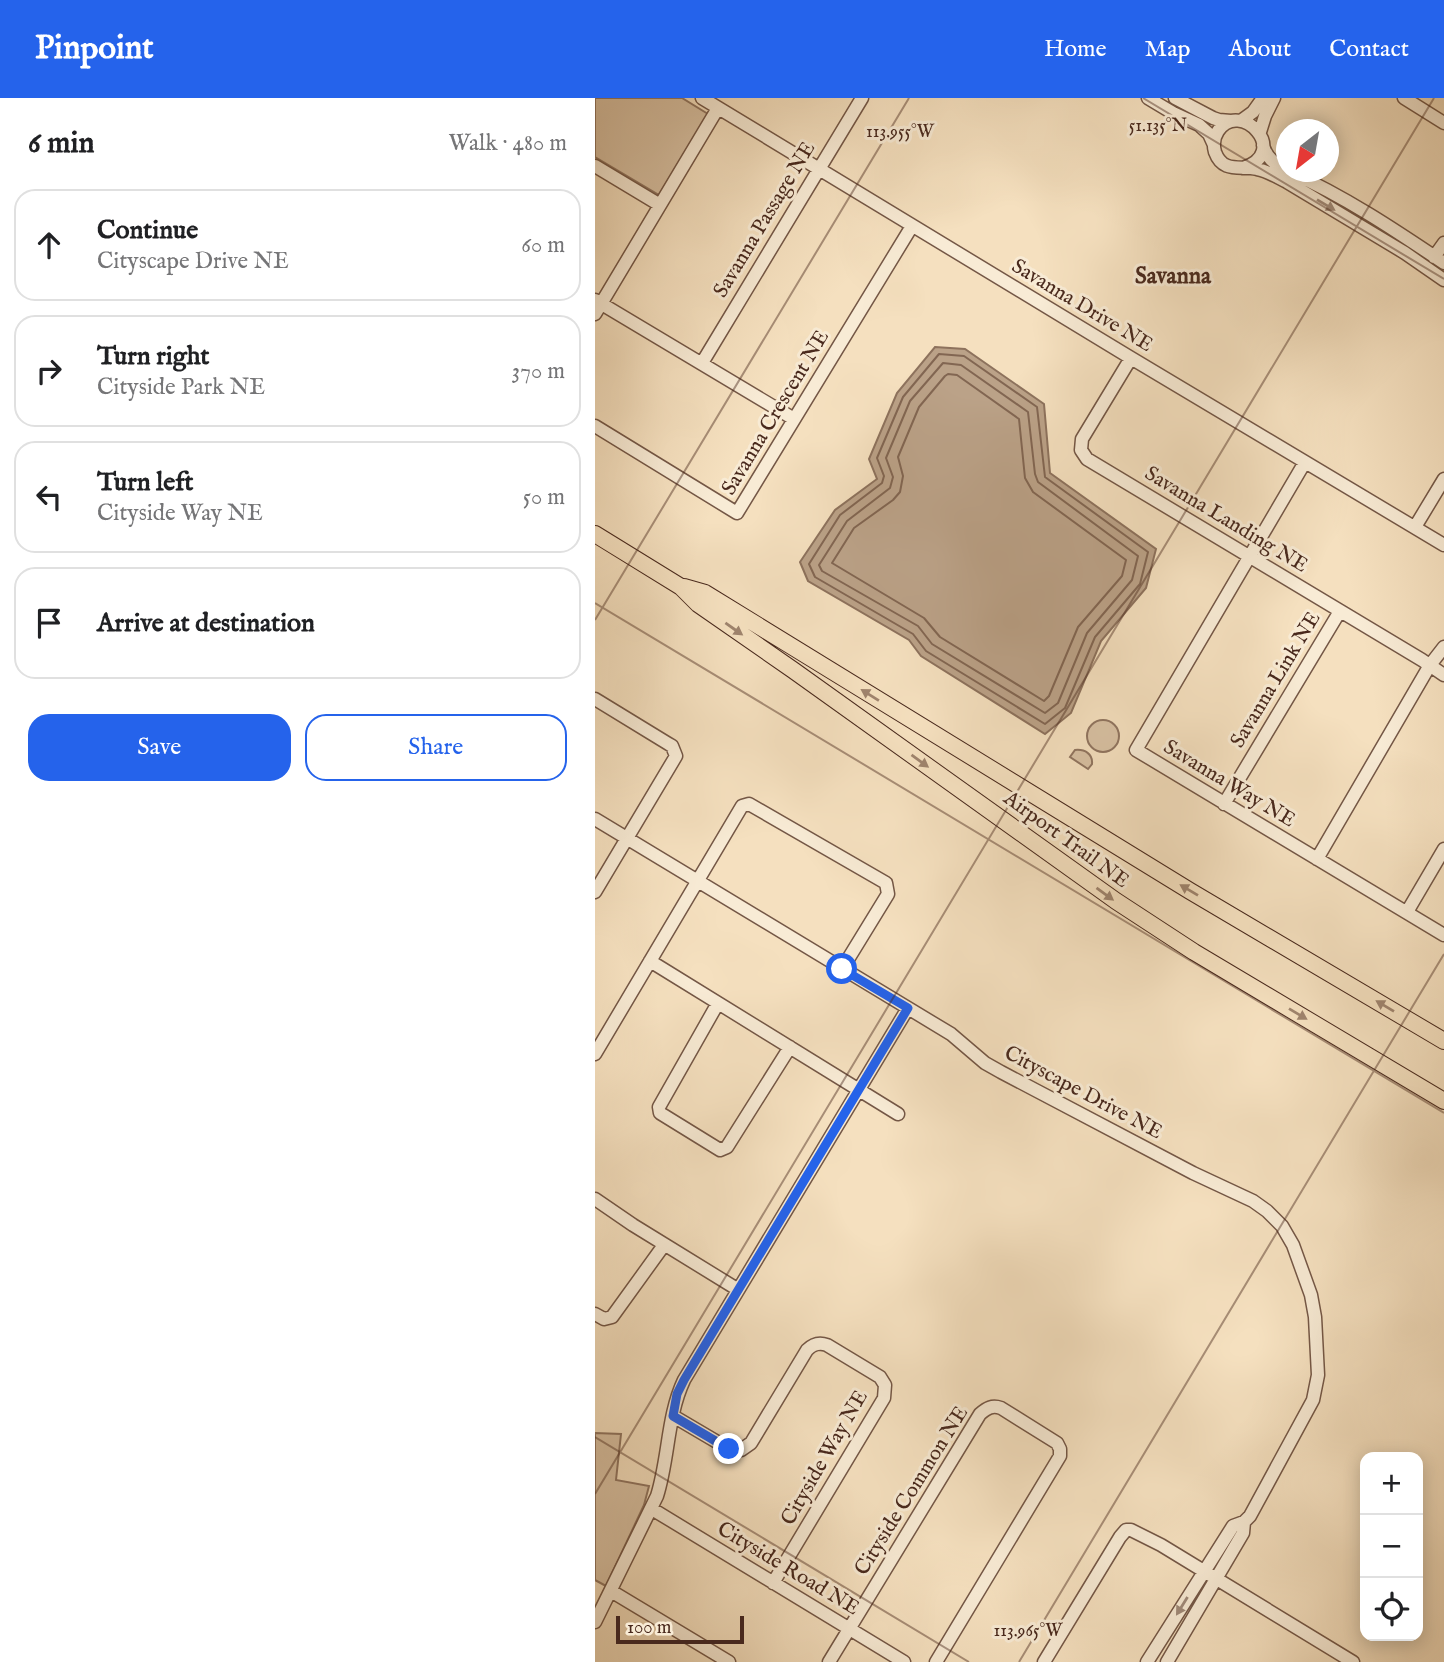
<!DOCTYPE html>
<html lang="en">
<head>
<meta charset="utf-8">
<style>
	:root { --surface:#fff; --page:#f2f2f2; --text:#202124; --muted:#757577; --line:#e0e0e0; --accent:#2563eb }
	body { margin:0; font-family:"IM FELL English",serif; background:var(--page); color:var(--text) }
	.controls { position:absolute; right:21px; bottom:21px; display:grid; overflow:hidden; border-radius:14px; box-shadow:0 4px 18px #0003 }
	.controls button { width:63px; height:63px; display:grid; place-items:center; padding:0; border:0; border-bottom:2px solid var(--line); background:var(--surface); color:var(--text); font:35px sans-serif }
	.compass { position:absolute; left:681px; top:21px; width:63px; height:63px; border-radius:50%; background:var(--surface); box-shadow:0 4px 18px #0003; rotate:211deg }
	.scale { position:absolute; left:21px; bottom:18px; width:128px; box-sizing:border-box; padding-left:7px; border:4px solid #49291d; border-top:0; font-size:19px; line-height:24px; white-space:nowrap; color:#49291d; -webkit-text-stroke:5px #f8ebd5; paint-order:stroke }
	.stop { position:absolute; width:21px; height:21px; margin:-16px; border:5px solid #2563eb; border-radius:50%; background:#fff }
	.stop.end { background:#2563eb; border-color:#fff; box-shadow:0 2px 7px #0008 }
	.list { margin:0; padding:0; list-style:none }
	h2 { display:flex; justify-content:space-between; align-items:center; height:91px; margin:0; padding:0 28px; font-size:30px }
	h2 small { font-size:23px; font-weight:400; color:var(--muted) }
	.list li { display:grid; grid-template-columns:46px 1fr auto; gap:21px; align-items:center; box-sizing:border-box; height:112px; margin:0 14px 14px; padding:0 14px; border:2px solid var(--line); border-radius:21px }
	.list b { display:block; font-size:26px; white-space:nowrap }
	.list p { margin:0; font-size:23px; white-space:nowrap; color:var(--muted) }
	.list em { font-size:23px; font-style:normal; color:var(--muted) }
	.actions { display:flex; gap:14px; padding:21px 28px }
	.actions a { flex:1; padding:16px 0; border:2px solid var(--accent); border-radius:21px; text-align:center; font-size:24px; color:var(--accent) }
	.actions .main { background:var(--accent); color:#fff }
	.icon { flex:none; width:38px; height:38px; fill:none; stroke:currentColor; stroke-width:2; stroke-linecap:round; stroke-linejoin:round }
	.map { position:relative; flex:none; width:849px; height:1564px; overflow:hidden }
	header { display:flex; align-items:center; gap:42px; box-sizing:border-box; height:98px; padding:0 35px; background:var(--accent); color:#fff }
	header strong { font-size:33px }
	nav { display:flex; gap:38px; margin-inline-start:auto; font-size:24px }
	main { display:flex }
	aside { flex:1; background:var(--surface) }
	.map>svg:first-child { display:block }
	.green { fill:#d8c1a3; stroke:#907560; stroke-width:2 }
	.water { fill:#bba288; stroke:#8d725d; stroke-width:2 }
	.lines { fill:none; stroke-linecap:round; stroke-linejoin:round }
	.shore { stroke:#826652; stroke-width:2 }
	.minor-casing { stroke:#745746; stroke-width:15 }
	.major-casing { stroke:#49291d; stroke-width:18 }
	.minor { stroke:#f8ebd5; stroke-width:12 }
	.major { stroke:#f5e0bf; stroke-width:16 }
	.oneway { fill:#a08a79 }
	.oneway2 { fill:#9f846e }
	.route { stroke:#2563eb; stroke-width:9 }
	.ticks { fill:none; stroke:#49291d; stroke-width:2; stroke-opacity:0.45 }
	.labels { text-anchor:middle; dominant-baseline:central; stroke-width:6; stroke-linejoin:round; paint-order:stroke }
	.street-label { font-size:21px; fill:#49291d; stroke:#f8ebd5 }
	.neighbourhood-label { font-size:23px; font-weight:bold; fill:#49291d; stroke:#f8ebd5 }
	.ticks-label { font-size:18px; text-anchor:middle; fill:#49291d; stroke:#f8ebd5; stroke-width:6; stroke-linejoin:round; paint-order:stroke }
</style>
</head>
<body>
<header>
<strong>Pinpoint</strong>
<nav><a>Home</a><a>Map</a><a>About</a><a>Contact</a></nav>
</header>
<main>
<aside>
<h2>6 min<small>Walk · 480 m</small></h2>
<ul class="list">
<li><svg class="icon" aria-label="ahead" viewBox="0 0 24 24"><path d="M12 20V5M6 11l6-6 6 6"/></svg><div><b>Continue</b><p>Cityscape Drive NE</p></div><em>60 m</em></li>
<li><svg class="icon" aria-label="right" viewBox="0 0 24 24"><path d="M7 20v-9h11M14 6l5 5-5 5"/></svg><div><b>Turn right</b><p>Cityside Park NE</p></div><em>370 m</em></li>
<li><svg class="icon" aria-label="left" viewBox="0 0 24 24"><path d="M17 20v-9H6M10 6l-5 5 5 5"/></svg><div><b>Turn left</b><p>Cityside Way NE</p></div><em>50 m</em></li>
<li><svg class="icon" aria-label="arrive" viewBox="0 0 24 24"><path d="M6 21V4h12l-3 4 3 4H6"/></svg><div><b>Arrive at destination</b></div></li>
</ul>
<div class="actions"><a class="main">Save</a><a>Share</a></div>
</aside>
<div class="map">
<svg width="849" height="1564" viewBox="0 0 849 1564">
	<rect width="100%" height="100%" fill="#f5e0bf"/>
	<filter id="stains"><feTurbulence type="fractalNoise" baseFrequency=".00286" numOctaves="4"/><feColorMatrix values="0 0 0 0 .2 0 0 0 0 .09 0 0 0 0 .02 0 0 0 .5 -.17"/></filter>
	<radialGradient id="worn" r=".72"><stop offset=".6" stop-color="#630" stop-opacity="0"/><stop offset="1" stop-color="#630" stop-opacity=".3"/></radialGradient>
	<path class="green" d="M0 0H87L113 16 64 97 0 59Z
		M492 638a16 16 0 1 1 32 0a16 16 0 1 1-32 0Z
		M480 652C490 651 498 656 497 666L493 671 475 659Z
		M0 1335 26 1336 21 1382 54 1388 49 1407 11 1488 0 1482Z"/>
	<path class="water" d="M340 249 370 251 449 306 455 375 561 451 551 490 506 543 476 615 450 636 326 558 314 542 213 483 205 464 240 412 282 381 274 361 302 295Z"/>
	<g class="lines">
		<path class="shore" d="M344 256 369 258 442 309 450 379 553 454 545 486 500 539 470 610 450 626 331 553 318 536 220 479 214 466 245 417 287 385 289 378 282 360 308 299Z
			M348 265 366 267 433 314 440 376 443 384 543 458 537 482 492 535 463 605 450 615 337 546 323 528 227 473 224 467 252 423 295 390 298 379 291 360 315 303Z
			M353 276 362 277 424 321 430 380 438 394 531 462 527 478 483 529 454 598 449 603 345 539 329 520 237 465 259 430 298 402 305 394 308 378 303 359 324 309 350 278Z"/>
		<g class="minor-casing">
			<path id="minor" d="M107 0 536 260 849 447
				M553 0 578 15 604 27 614 36 619 47
				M580 0 618 20 624 22 636 23
				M809 0 849 25
				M647 22 658 14 668 0
				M665 34 670 18 679 0
				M668 47C671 60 680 67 692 72
				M0 68 65 107
				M648 70C697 54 645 0 623 33 619 39 618 47 620 54 628 76 646 67 662 71 673 73 682 79 692 84L810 155 849 182
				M695 74C749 98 800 132 849 165
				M839 159 849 145
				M0 202 199 321
				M0 216 123 10
				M536 260 487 341 486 352 492 361 827 562 849 577
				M107 265 267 0
				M0 328 142 415 317 128
				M710 364 541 652 849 837
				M820 429 849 381
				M0 601 72 645 77 648 81 658 0 794
				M629 706 745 513
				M0 721 356 936 390 965 406 974 598 1075 658 1103 672 1113 687 1128 698 1147 716 1197 720 1219 723 1277 718 1302 655 1418 649 1424
				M722 761 835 567 849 549
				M812 814 849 751
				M55 863 303 1016
				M123 905 64 1009 65 1015 125 1052 132 1049 195 949
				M0 956 147 708 154 706 291 785 293 796 247 871
				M0 1101 38 1127 142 1191
				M0 1216 9 1221 17 1219 69 1147
				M78 1318 134 1351 146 1352 156 1345 212 1252C218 1246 224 1244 232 1247L285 1279 290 1287 289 1300 178 1485
				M57 1411 309 1564
				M16 1493 134 1564
				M0 1524 62 1398C74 1360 72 1318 89 1282L313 910
				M234 1564 385 1316C392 1310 397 1307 406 1310L462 1345 465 1351V1358L341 1564
				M449 1564 525 1439 531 1432H536L566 1447 758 1564
				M552 1564 638 1428 649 1424 648 1435 572 1564"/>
		</g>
		<g class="major-casing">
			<path id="major" d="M0 436 86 489 103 506 198 572 521 803 599 854 849 1003
				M89 489 110 495 595 793 849 943"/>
		</g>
		<use href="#minor" class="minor"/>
		<use href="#major" class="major"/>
	</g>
	<defs><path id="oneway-solid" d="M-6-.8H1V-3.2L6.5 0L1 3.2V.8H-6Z" transform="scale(1.75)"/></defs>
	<g class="oneway">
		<use href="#oneway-solid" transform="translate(731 107) rotate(31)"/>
		<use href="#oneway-solid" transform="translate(587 1508) rotate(122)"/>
	</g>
	<g class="oneway2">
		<use href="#oneway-solid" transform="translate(139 531) rotate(35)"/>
		<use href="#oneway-solid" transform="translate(275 597) rotate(-148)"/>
		<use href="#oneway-solid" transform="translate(325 663) rotate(36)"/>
		<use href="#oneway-solid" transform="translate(594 792) rotate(-149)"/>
		<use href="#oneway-solid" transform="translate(510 796) rotate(36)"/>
		<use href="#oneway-solid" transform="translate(790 908) rotate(-149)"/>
		<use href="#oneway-solid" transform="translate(703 916) rotate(31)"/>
	</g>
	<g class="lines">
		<path class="route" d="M134 1351 78 1318 82 1296 89 1282 313 910 247 871"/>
	</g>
	<path class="ticks" d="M548 0 849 181M0 505 849 1015M0 522 314 0M0 1339 374 1564M0 1396 839 0M424 1564 849 856"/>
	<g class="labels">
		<g class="street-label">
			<text transform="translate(170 122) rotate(-59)">Savanna Passage NE</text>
			<text transform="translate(487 208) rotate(31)">Savanna Drive NE</text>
			<text transform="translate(181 315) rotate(-59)">Savanna Crescent NE</text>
			<text transform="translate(631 422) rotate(31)">Savanna Landing NE</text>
			<text transform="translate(681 582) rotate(-59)">Savanna Link NE</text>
			<text transform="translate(634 686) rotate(31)">Savanna Way NE</text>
			<text transform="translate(471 742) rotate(36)">Airport Trail NE</text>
			<text transform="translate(488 995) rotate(28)">Cityscape Drive NE</text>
			<text transform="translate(230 1360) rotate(-60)">Cityside Way NE</text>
			<text transform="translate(317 1393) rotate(-58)">Cityside Common NE</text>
			<text transform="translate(193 1471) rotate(31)">Cityside Road NE</text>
		</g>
		<g class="neighbourhood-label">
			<text x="578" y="178">Savanna</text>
		</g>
	</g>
	<g class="ticks-label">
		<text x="563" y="33">51.135°N</text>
		<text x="305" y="39">113.955°W</text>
		<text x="433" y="1538">113.965°W</text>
	</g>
	<rect width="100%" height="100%" filter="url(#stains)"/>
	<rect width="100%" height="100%" fill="url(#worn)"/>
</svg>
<div class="controls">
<button>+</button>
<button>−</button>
<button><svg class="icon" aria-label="locate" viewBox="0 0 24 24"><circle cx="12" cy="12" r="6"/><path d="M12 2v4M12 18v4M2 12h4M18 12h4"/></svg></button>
</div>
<svg class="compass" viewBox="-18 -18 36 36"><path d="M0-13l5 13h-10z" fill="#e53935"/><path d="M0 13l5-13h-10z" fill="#757577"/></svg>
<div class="scale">100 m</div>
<div class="stop" style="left:247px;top:871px"></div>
<div class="stop end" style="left:134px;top:1351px"></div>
</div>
</main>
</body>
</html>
